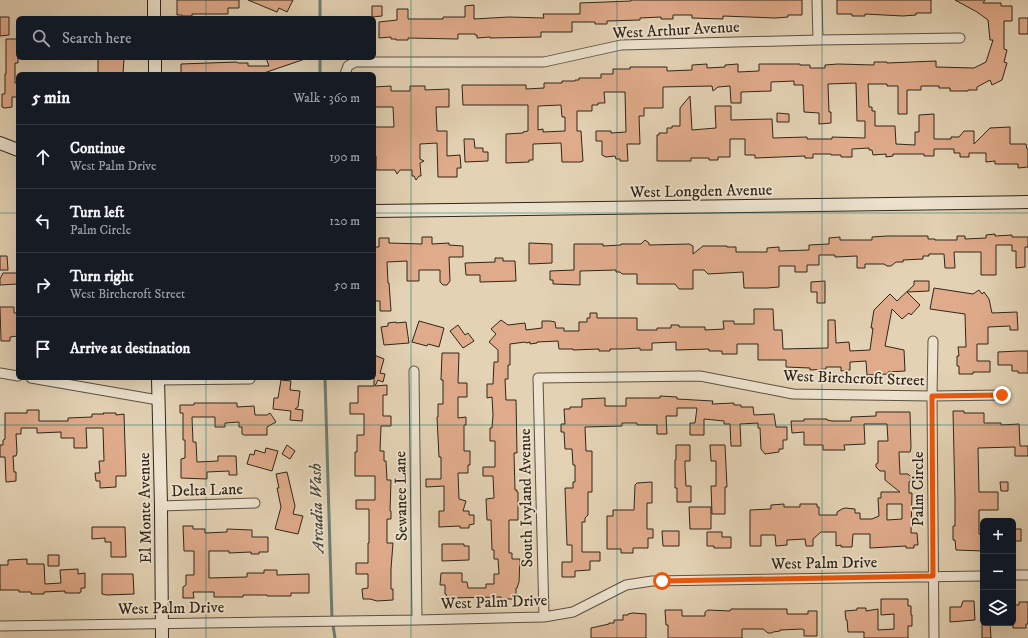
<!DOCTYPE html>
<html lang="en">
<head>
<meta charset="utf-8">
<style>
	:root { --surface:#171b24; --page:#242831; --text:#f1f3f6; --muted:#9ea1a6; --line:#363941 }
	body { margin:0; font-family:"IM FELL DW Pica",serif; background:var(--page); color:var(--text) }
	.controls { position:absolute; right:12px; bottom:12px; display:grid; overflow:hidden; border-radius:6px; box-shadow:0 4px 16px #0002 }
	.controls button { width:36px; height:36px; display:grid; place-items:center; padding:0; border:0; border-bottom:1px solid var(--line); background:var(--surface); color:var(--text); font:20px sans-serif }
	.stop { position:absolute; width:12px; height:12px; margin:-9px; border:3px solid #ea580c; border-radius:50%; background:#fff }
	.stop.end { background:#ea580c; border-color:#fff; box-shadow:0 1px 4px #0008 }
	.list { margin:0; padding:0; list-style:none }
	h2 { display:flex; justify-content:space-between; align-items:center; height:52px; margin:0; padding:0 16px; font-size:17px }
	h2 small { font-size:13px; font-weight:400; color:var(--muted) }
	.list li { display:grid; grid-template-columns:26px 1fr auto; gap:12px; align-items:center; box-sizing:border-box; height:64px; padding:0 16px; border-top:1px solid var(--line) }
	.list b { display:block; font-size:15px; white-space:nowrap }
	.list p { margin:0; font-size:13px; white-space:nowrap; color:var(--muted) }
	.list em { font-size:13px; font-style:normal; color:var(--muted) }
	.icon { flex:none; width:22px; height:22px; fill:none; stroke:currentColor; stroke-width:2; stroke-linecap:round; stroke-linejoin:round }
	.map { position:relative; flex:none; width:1028px; height:638px; overflow:hidden }
	.search { position:absolute; background:var(--surface); box-shadow:0 4px 16px #0002; left:16px; top:16px; width:360px; height:44px; display:flex; align-items:center; gap:10px; box-sizing:border-box; padding:0 14px; border-radius:6px; color:var(--muted); font-size:15px }
	.panel { position:absolute; background:var(--surface); box-shadow:0 4px 16px #0002; left:16px; top:72px; width:360px; height:308px; border-radius:6px }
	.map>svg:first-child { display:block }
	.lines { fill:none; stroke-linecap:round; stroke-linejoin:round }
	.stream { stroke:#6d7e72; stroke-width:3 }
	.building { fill:#e0ab8b; stroke:#302619; fill-rule:evenodd }
	.street-casing { stroke:#5d5140; stroke-width:11 }
	.secondary-casing { stroke:#302619; stroke-width:14 }
	.street { stroke:#ede2ce; stroke-width:9 }
	.secondary { stroke:#ede2ce; stroke-width:12 }
	.route { stroke:#ea580c; stroke-width:5 }
	.grid { fill:none; stroke:#0f766e; stroke-width:1; stroke-opacity:0.55 }
	.labels { text-anchor:middle; dominant-baseline:central; stroke-width:3.5; stroke-linejoin:round; paint-order:stroke }
	.street-label { font-size:16px; fill:#302619; stroke:#ede2ce }
	.water-label { font-size:17px; font-style:italic; fill:#494a3e; stroke:#ede2ce }
</style>
</head>
<body>
<div class="map">
<svg width="1028" height="638" viewBox="0 0 1028 638">
	<rect width="100%" height="100%" fill="#e3d2b4"/>
	<filter id="stains"><feTurbulence type="fractalNoise" baseFrequency=".005" numOctaves="4"/><feColorMatrix values="0 0 0 0 .2 0 0 0 0 .09 0 0 0 0 .02 0 0 0 .5 -.17"/></filter>
	<radialGradient id="worn" r=".72"><stop offset=".6" stop-color="#630" stop-opacity="0"/><stop offset="1" stop-color="#630" stop-opacity=".3"/></radialGradient>
	<g class="lines">
		<path class="stream" d="M320 0V18
			M320 74V58
			M325 378 332 619 335 638"/>
	</g>
	<path class="building" d="M177 0H239V8H228V14H192V16H182V15H177Z
		M248 0H293L287 12 279 8 277 12Z
		M631 0H802V15H788V17L775 18 723 16V19L692 18V15H673V19H661V17L640 18V20L607 21V24H595V22H572V32H541V37L490 38V37L477 38V35H475V34H458V39L408 38V40H396V39H391V37L379 38V22L397 20V9H408V19H443V17H465V6L474 5V19L509 17 544 18 543 14H580V3L631 1Z
		M837 0H931V13H916V15L903 16 865 14V16H852V14H837Z
		M955 0H985L983 3H1001V6H1012V21H1004V49L1007 50 1004 62 1007 63 1002 80 992 85 990 80 977 87V90H968V91H950V88H939V86H921V90H907V114H898V86H887V84H868L869 107H872V111H875V126H895L896 144 915 145V132H919V115L934 114V139H951V137H959L964 131H974V144L990 128 1010 127V144H1026L1027 149H1028V167L1018 168V164H995V161L986 162V153H969V157H960V153H954V149H934V156H924V154H893V156L886 157V154L873 155 872 150H869V148L852 149V157H841V155H831V154H813V158H805V156L755 158V155H745V139H730V157H718V160H709V158H691V161H657V135H659V133H667V128H672V126H680V108L690 96 692 130 716 128 715 106H731V120L772 119 773 138 807 137V139H832V137L865 138V121H857L856 83 828 84 829 112H831V123L819 124V113L804 112 803 85H794V81L771 82V91L741 92V103H731L730 86 718 87 713 91 712 86 663 87V108H644V116H639L640 144H627L628 161H620V159H616L615 156 606 157 602 155V141H596V131H611V133L626 132 625 92H604L605 103H598V105H592V111H577V131H581L582 147 583 161 580 162H562L561 143 533 144V160H529V162L506 163V134L523 133V132L528 131V105H463L462 85H526V89L544 88V83H562V81H575V80H579V78H601V74H613V69H630V67H667V71L692 70V65L707 64V68L725 67V65L738 64V72L759 71V64H800V65H810V68H825V65L838 64 874 65V62H887V63L936 61V67L974 68 986 62 993 40H990L988 20 977 12ZM561 105 562 117H565V131L543 132V129L538 130V106Z
		M372 6H382V16L372 17Z
		M0 17H9V35L0 36Z
		M1019 18H1028V34H1019Z
		M6 39H18V63H15V83H18V97H12V107L5 108 2 107V94H5V74H6Z
		M98 58H124L123 74 98 73Z
		M266 58 305 59 261 74H181V64L237 62 238 63H248V66H269Z
		M391 86V91H410V86H425V90L449 89V107H436L437 131H447V156L460 155 461 168H457V177H438L437 143 420 144V159L424 161 420 163 421 176H419L416 180 414 176H412V170H400L397 174 395 170H376V156H374V127H394L393 107H374V87Z
		M777 113 789 114V122H777Z
		M464 139H474L475 148H483V152H488V161L465 162Z
		M995 234V236L1012 235V237H1028V247H1025V267L1016 268V251H1012V245H996V275H981V252H954L955 268H945L944 254H929V256H923V259L903 260V262H896L891 266H887L884 264H865V268H857V256L835 257V255H819V265H807V272H795V266H779V287L767 288H744L743 272 708 274 704 270H693V289H679L675 284H637V274H622L620 272H616V270L580 271V285L553 284V280H550V271L574 270V244H603V246L621 245V244H641L645 240 649 243V245L689 244 693 246V254L703 246H727V247H736V252H767V248L779 247V251L809 250V245L829 244V238L840 237V240H872V237L887 236H928V239H935V240H957V236H965V239L986 238V235Z
		M422 237H432V244L449 243V245L463 246V257H449L450 281 447 285H443L440 282V270H419V281H407V261L387 262 388 283H389L391 311H380V301H374V247H379V238H389V243L422 244Z
		M529 243 552 244V263L529 264Z
		M0 256H7L8 270H0Z
		M495 258H503V261H515L516 281 480 282V275H466L465 263 495 262Z
		M3 273H18V284L0 285V279Z
		M825 281V303H817V292H811V282Z
		M914 281H929V291L907 292 920 305 911 315 909 313 902 319 892 309 885 346 904 350 905 371 888 372V374L867 375 866 361 850 362V370L841 371V367H826V369L810 370V368L786 367V360H758V344H737V354H722V351H709V349L676 350V342L652 343V350H640V348L622 349H610V351H599V349L573 350V349H559L558 341 537 342V343L530 344V342L526 343 525 342 510 344V365H508V379H505L506 400H516L517 453H514L515 490H517V492H518V520H509V553H512V559H520L519 582 517 588H516V599H501V597L447 598 446 594H445V585H440L441 573H462V582H467L468 588H486V584H494V574H499L498 559H494V550H492L491 520H487L486 499 494 498 493 476H483V467H495V441H490V428H492L493 415 492 397 487 398V384H493L494 362H498V350L489 342 496 334 491 329 501 320 508 325 525 323 526 330 542 328V321H550L555 322 556 328H564V331H579V322H587V318H590V313H597V318H637V330H657V328H671V325H679V327H705V330L724 329 723 321H734V324H754V309H773L774 330H782L783 349 828 348V320H835L836 343 849 342 850 351 870 350 873 328H871L874 310 890 294 897 301 914 285Z
		M934 288 973 294 979 290 982 294 984 292 989 299 992 313 1017 312 1018 330H1010V326L988 327V344H977V361H990V372H973V374H959V366H957V356H959L958 347H966L965 314 930 309Z
		M0 307H14V313H18V336L10 337V341H1Z
		M419 321 444 328 439 347 428 344 427 346 412 342Z
		M396 322V323L406 322 409 343 384 345 381 327 388 326V323Z
		M458 325 465 335 468 333 474 341 463 348 450 331Z
		M1019 351H1028V373H1018V371H1012V365H998V352Z
		M442 353H459L458 383H467V397H458V418L466 417V425H464V451H470V465H468V473H458L459 499 466 501 463 511H469V515H474V524L469 525V528H460V526L439 527V511H444V486L426 487V479H441V457H439L437 417H438V404H443V380H441Z
		M374 355 384 359 380 373 385 374 383 382 378 380 375 386 387 385V395H383V416H391V426H381L380 451H384V461H386L387 480H391L390 511H391V519H387V543H393L391 569V589H393V600L377 601 370 599H363L362 589 368 588V574H356V563H368V543H369V509H356V500H375V476H355V452H357V435H364V414H350V403H358V386H374Z
		M281 380 291 381 290 390 300 391 298 407 295 409 303 410 302 421 290 420 291 411 273 409 274 398H278Z
		M660 396 677 397V399L713 401 712 404 734 403V405H741V407H753L754 415 774 414 776 427H787V440H783V449H779V452L765 454 761 449 760 428H758V423L740 424 741 446H731L730 424H724V421L704 419V435H690V423H695L697 408H677V416H666L667 434H657V425H637V423H622V426L585 427 586 451H592V492H588V515L585 518V522H582V552H600V561H590V570L575 571V577H562V562H572V545H567L565 488H573V482H575V465H573L572 449H565L564 432H561V424H565L564 409H570V407H582V399L605 398V406H626V398H660Z
		M194 403H237V407L254 406 255 415H267L270 413 276 422 267 427V435H244L242 434V427H239V422L225 423V427H215V417H192L193 442H196L197 462 218 461V456H236L237 475H229V471L207 472V479L181 478V459L185 458V440H183V413H180V405H194Z
		M27 410H39V421H68V418L92 417V414H104L103 413H116V415L124 414 126 476H116V487L100 488V481H96L95 473H100L99 461H104L103 428H86L87 448H74V438H61V432L37 433V428H21V434H16L17 452 16 456H13L14 472H16V481L6 482 5 457H0V445H3V440L5 439V413H27Z
		M953 411H964V413H984V423H1001V425L1019 424 1020 446H1028V456H1015V447L978 448 979 492H998V510H979V534H983V551L956 550 955 540H953V526H955V498Z
		M876 412H910L911 448 910 452H899L900 474H908L911 477V480L909 482V493H912L911 533H917L918 545H914V548H906V546L870 548V534H853L852 547H841V545L836 546V532H821L813 539V546H806L805 539 787 540V545L776 546 775 535H761V546H750V510L771 509V505L784 504V507H800V504H817V507H819V515H837V512L842 509 845 508 855 509V513H860V519H872L879 516 878 498H881V492H900L885 480V471H880L876 467V464L878 463V441H888L887 424H864L865 444 844 445 845 450H823V445H804V432L792 433 791 421H804V419H827V420L832 421H851V417L876 416ZM887 504H902V519L887 520Z
		M287 445 295 451 290 459 282 454Z
		M676 445H690V461H685V467L686 486H691V502H677V488H675V460H676Z
		M710 445H725L727 487H725V514H712L711 486H716V461H711Z
		M266 448 278 451 272 471 247 464 250 454 254 455 255 450 265 453Z
		M287 472 295 506 293 514 303 516 298 534 275 529 281 507 277 488H279L276 474Z
		M652 482V503H647V529H653V538H648V548H633V553H621V549H607V516H613V510H634L635 485 637 483Z
		M1000 482H1008V491H1001Z
		M689 507H711V529H690Z
		M183 526H193V529H205V533L227 532V529L252 530V537H268V552H259V554H251V552L229 553V551H209V578L247 577V573H264V570H277V575L309 574V593H291V596H267V595H243V597H214V592H193L194 598H183V587L186 585V575H194V551H184Z
		M92 527H125L126 557H111V542H105V538L92 539Z
		M1013 529H1021V541H1013Z
		M662 531H679V546H663Z
		M707 532H722V537H731V548H714V546H707Z
		M442 544H464V546H469V560L442 561Z
		M48 555H59V566H48Z
		M27 559V564H44L45 584 61 583 60 570 78 569V574L85 573V588H81V592H80V593H65V591L44 592V594H31V592H19V590H0V565H8V560Z
		M102 574H133L134 594 107 595 102 594Z
		M881 599H908V606H911V615H912V626H908V638H864V632H848L847 620H846L845 611 857 610V608H866V611L878 609V630L894 629V614L881 615Z
		M963 601H974L975 620 950 622V607H961Z
		M1019 602H1028V624H1026V628H1013V605H1019Z
		M731 609H787V614H808V611H817V636H804V630L802 629 780 630V631L773 632 772 633H768L763 629H742V638H668V625H666L665 610H682V616H705V612L708 610 730 611Z
		M633 613 646 614V638H591V628L609 624V623H614V620H623V615H628V614Z
		M982 623H990L991 638H982Z"/>
	<g class="lines">
		<g class="street-casing">
			<path id="street" d="M817 0 818 40
				M345 74 348 66 355 62H544L621 45 818 40 960 38
				M933 341 932 396 934 638
				M414 371 417 620
				M0 373 18 376
				M31 378 158 400
				M158 380 250 379
				M161 506 255 503
				M1013 575H1028
				M544 617 538 378 700 376 793 394 932 396 1003 395
				M0 626 417 620 544 617 573 612 626 585 652 581 983 576"/>
		</g>
		<g class="secondary-casing">
			<path id="secondary" d="M154 0V18
				M155 58V74
				M0 143 18 150
				M374 211 1028 202
				M158 378 161 506 162 638"/>
		</g>
		<use href="#street" class="street"/>
		<use href="#secondary" class="secondary"/>
	</g>
	<g class="lines">
		<path class="route" d="M662 581 933 576 932 396 1002 395"/>
	</g>
	<path class="grid" d="M206 0V18M411 0V638M617 0V638M822 0V638M206 58V74M0 213H18M374 213H1028M206 378V638M0 425H1028"/>
	<g class="labels">
		<g class="street-label">
			<text transform="translate(676 30) rotate(-3)">West Arthur Avenue</text>
			<text transform="translate(701 191) rotate(-1)">West Longden Avenue</text>
			<text transform="translate(854 378) rotate(2)">West Birchcroft Street</text>
			<text transform="translate(918 489) rotate(-90)">Palm Circle</text>
			<text transform="translate(207 490) rotate(-2)">Delta Lane</text>
			<text transform="translate(401 496) rotate(-91)">Sewanee Lane</text>
			<text transform="translate(526 498) rotate(-91)">South Ivyland Avenue</text>
			<text transform="translate(145 508) rotate(-91)">El Monte Avenue</text>
			<text transform="translate(824 563) rotate(-1)">West Palm Drive</text>
			<text transform="translate(494 602) rotate(-2)">West Palm Drive</text>
			<text transform="translate(171 608) rotate(-1)">West Palm Drive</text>
		</g>
		<g class="water-label">
			<text transform="translate(317 508) rotate(-92)">Arcadia Wash</text>
		</g>
	</g>
	<rect width="100%" height="100%" filter="url(#stains)"/>
	<rect width="100%" height="100%" fill="url(#worn)"/>
</svg>
<div class="controls">
<button>+</button>
<button>−</button>
<button><svg class="icon" aria-label="layers" viewBox="0 0 24 24"><path d="M12 4l9 5-9 5-9-5zM3 14l9 5 9-5"/></svg></button>
</div>
<div class="stop" style="left:662px;top:581px"></div>
<div class="stop end" style="left:1002px;top:395px"></div>
<div class="search"><svg class="icon" aria-label="search" viewBox="0 0 24 24"><circle cx="10" cy="10" r="6"/><path d="M15 15l6 6"/></svg>Search here</div>
<section class="panel">
<h2>5 min<small>Walk · 360 m</small></h2>
<ul class="list">
<li><svg class="icon" aria-label="ahead" viewBox="0 0 24 24"><path d="M12 20V5M6 11l6-6 6 6"/></svg><div><b>Continue</b><p>West Palm Drive</p></div><em>190 m</em></li>
<li><svg class="icon" aria-label="left" viewBox="0 0 24 24"><path d="M17 20v-9H6M10 6l-5 5 5 5"/></svg><div><b>Turn left</b><p>Palm Circle</p></div><em>120 m</em></li>
<li><svg class="icon" aria-label="right" viewBox="0 0 24 24"><path d="M7 20v-9h11M14 6l5 5-5 5"/></svg><div><b>Turn right</b><p>West Birchcroft Street</p></div><em>50 m</em></li>
<li><svg class="icon" aria-label="arrive" viewBox="0 0 24 24"><path d="M6 21V4h12l-3 4 3 4H6"/></svg><div><b>Arrive at destination</b></div></li>
</ul>
</section>
</div>
</body>
</html>
